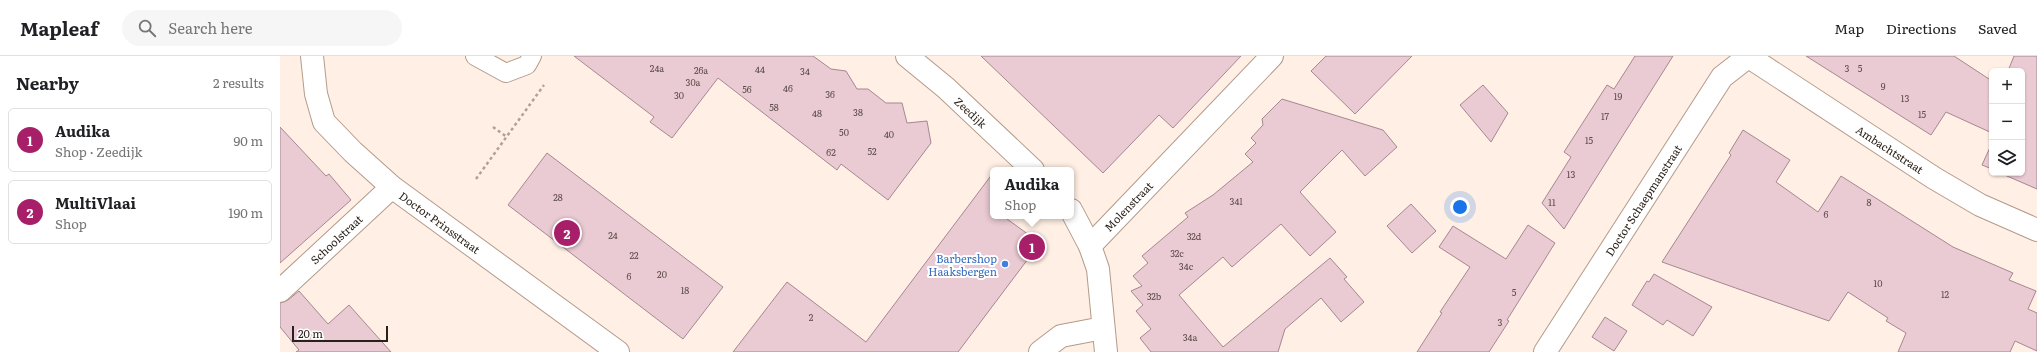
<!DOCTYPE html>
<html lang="en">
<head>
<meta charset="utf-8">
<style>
	:root { --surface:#fff; --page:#f6f6f6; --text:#202124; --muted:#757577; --line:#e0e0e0; --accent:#a61f68 }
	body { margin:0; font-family:Literata,serif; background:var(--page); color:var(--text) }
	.controls { position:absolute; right:12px; top:12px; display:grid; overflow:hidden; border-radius:6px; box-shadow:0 1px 3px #0004 }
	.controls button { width:36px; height:36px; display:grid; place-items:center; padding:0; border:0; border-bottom:1px solid var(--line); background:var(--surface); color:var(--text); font:20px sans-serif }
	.scale { position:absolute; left:12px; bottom:10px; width:96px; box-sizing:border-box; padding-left:4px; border:2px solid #2a211a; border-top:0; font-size:11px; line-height:14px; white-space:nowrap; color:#2a211a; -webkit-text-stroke:3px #fff; paint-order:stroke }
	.you { position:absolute; left:1180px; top:151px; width:14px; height:14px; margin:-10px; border:3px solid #fff; border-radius:50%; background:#1a73e8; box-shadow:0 0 0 6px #1a73e833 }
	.badge { display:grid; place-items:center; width:26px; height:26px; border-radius:50%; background:var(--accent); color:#fff; font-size:13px; font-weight:700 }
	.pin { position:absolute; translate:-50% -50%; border:2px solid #fff; box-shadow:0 1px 4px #0006 }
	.popup { position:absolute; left:710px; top:111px; width:84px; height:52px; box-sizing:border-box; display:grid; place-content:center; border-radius:6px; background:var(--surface); filter:drop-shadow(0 1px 3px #0005); font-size:13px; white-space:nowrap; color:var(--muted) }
	.popup b { font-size:15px; color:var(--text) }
	.popup::after { content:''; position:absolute; left:50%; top:100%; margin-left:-8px; border:8px solid transparent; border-top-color:var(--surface) }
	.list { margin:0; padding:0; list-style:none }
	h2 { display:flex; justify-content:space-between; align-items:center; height:52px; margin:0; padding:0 16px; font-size:17px }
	h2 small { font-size:13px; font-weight:400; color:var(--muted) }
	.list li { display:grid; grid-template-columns:26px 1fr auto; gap:12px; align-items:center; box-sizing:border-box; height:64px; margin:0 8px 8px; padding:0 8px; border:1px solid var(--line); border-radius:6px }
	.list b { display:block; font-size:15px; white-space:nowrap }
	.list p { margin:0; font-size:13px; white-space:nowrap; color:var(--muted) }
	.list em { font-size:13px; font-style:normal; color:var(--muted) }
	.icon { flex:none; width:22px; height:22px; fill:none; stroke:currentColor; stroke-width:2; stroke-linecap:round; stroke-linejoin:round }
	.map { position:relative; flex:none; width:1757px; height:296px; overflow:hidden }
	header { display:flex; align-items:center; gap:24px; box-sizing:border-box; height:56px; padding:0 20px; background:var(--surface); border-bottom:1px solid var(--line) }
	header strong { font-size:19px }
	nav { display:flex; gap:22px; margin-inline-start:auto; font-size:14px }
	.search { width:280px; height:36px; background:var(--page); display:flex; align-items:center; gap:10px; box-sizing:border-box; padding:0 14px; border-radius:22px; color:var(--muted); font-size:15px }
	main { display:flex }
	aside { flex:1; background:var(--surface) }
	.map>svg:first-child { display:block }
	.building { fill:#eacad3; stroke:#a58890 }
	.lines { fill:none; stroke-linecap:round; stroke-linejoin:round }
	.service-casing { stroke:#b39b8a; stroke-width:20 }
	.minor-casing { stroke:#b39b8a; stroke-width:24 }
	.secondary-casing { stroke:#b39b8a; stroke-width:24 }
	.path { stroke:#aea197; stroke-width:2.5; stroke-dasharray:3 3; stroke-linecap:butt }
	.service { stroke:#fff; stroke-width:18 }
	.minor { stroke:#fff; stroke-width:22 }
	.secondary { stroke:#fff; stroke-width:22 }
	.shop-dot { fill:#3f7fe0; stroke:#fff; stroke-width:1.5 }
	.labels { text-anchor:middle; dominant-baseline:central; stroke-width:4; stroke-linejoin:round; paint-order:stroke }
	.number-label { font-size:9px; fill:#5a4b48 }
	.street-label { font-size:11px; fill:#2a211a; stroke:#fff }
	.shop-label { font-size:11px; fill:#366cbe; stroke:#fff; text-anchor:end }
</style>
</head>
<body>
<header>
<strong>Mapleaf</strong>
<div class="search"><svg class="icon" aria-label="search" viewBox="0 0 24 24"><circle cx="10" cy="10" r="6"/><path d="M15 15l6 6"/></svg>Search here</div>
<nav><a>Map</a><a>Directions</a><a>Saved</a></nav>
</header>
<main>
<aside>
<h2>Nearby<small>2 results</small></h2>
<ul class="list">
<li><span class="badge">1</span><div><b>Audika</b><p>Shop · Zeedijk</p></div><em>90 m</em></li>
<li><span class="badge">2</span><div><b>MultiVlaai</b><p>Shop</p></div><em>190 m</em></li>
</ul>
</aside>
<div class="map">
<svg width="1757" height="296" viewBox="0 0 1757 296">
	<rect width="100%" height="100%" fill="#ffefe4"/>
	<path class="building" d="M294 0H533L551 13 566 15 577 33H588L606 47H622L627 67 647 65 651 87 608 144 561 108 557 114 438 22 392 82 370 66 374 61Z
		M701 0H961L893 72 879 59 823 117Z
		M1046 0H1132L1075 58 1031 15Z
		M1355 0H1393L1284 173 1262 147 1291 101 1284 96 1327 29 1334 33Z
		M1526 0H1674L1712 25V77L1666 56 1651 79Z
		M1734 0H1757V133L1720 117H1742V15H1728Z
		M1203 29 1228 57 1211 86 1180 49Z
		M1002 43 1103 74 1117 91 1085 120 1062 94 1020 136 1056 176 1030 200 1001 168 952 211 943 201 899 239 943 291 1050 202 1067 221 1064 223 1084 246 1061 266 1041 242 1005 273 998 296H871L860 282 871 273 856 255 863 249 851 235 862 230 853 220 868 207 862 200 908 161 905 157 933 139 973 106 965 98 976 87 971 82 983 69 982 63Z
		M0 71 46 120 49 118 71 144 0 207Z
		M1463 74 1510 104 1496 126 1538 156 1561 120 1673 191 1733 217 1729 224 1756 235 1748 253 1757 257V295L1735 285 1730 296H1618L1626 277 1606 265 1608 262 1568 236 1549 265 1382 206 1451 99 1449 97Z
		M1712 87V113L1702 109Z
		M267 97 443 231 403 283 228 149Z
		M713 117V160H723L760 187 678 296H453L507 226 586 286Z
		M1131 148 1156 175 1132 197 1107 170Z
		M1248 169 1275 187 1227 264 1229 265 1209 296H1137L1162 257 1160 256 1190 211 1159 191 1173 170 1226 203Z
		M1374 218 1432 251 1413 280 1387 264 1383 269 1352 249 1367 225 1369 226Z
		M19 235 48 268 69 249 111 296H16L19 294 0 271V247L8 244Z
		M1325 261 1347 275 1334 295 1312 281Z"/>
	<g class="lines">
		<g class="service-casing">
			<path id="service" d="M195 0 226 17 247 9 252 0"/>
		</g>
		<g class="minor-casing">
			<path id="minor" d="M32 0 36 38 44 66 73 96 112 131 338 296
				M1469 1 1654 122 1700 149 1757 174
				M810 190 992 0
				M0 235 112 131
				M760 296 781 280 823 272
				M1265 296 1442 21 1469 0"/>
		</g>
		<g class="secondary-casing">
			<path id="secondary" d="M627 0 666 32 753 114
				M791 154 810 190 818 213 826 296"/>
		</g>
		<path class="path" d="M213 71 227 81
			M196 123 264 29"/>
		<use href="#service" class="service"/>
		<use href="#minor" class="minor"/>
		<use href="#secondary" class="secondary"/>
	</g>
	<circle class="shop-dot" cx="725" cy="208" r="4"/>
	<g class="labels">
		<g class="number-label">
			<text x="377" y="12">24a</text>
			<text x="1567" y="12">3</text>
			<text x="1580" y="12">5</text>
			<text x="480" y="13">44</text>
			<text x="421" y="14">26a</text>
			<text x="525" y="15">34</text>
			<text x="413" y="26">30a</text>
			<text x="1603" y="30">9</text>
			<text x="508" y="32">46</text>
			<text x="467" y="33">56</text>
			<text x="550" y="38">36</text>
			<text x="399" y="39">30</text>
			<text x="1338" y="40">19</text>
			<text x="1625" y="42">13</text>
			<text x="494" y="51">58</text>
			<text x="578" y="56">38</text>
			<text x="537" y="57">48</text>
			<text x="1642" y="58">15</text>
			<text x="1325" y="60">17</text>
			<text x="564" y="76">50</text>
			<text x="609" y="78">40</text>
			<text x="1309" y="84">15</text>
			<text x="592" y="95">52</text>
			<text x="551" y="96">62</text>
			<text x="1291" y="118">13</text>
			<text x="278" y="141">28</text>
			<text x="956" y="145">34l</text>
			<text x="1272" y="146">11</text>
			<text x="1589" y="146">8</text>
			<text x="1546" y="158">6</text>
			<text x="333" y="179">24</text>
			<text x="914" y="180">32d</text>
			<text x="897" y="197">32c</text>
			<text x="354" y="199">22</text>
			<text x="906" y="210">34c</text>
			<text x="382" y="218">20</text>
			<text x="349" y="220">6</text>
			<text x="1598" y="227">10</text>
			<text x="405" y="234">18</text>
			<text x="1234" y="236">5</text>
			<text x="1665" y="238">12</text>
			<text x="874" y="240">32b</text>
			<text x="531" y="261">2</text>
			<text x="1220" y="266">3</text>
			<text x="910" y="281">34a</text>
		</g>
		<g class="street-label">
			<text transform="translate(691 56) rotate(43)">Zeedijk</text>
			<text transform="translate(1610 93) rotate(33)">Ambachtstraat</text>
			<text transform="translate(1363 144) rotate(-57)">Doctor Schaepmanstraat</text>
			<text transform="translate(848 150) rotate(-46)">Molenstraat</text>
			<text transform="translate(160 166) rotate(36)">Doctor Prinsstraat</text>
			<text transform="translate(56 183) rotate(-43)">Schoolstraat</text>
		</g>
		<g class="shop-label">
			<text x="717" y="202">Barbershop<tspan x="717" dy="13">Haaksbergen</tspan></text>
		</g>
	</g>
</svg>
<div class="controls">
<button>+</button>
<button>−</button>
<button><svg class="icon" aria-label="layers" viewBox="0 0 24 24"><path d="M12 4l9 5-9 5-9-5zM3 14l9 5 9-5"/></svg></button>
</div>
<div class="scale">20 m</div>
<div class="you"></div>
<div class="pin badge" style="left:752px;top:191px">1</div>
<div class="popup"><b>Audika</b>Shop</div>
<div class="pin badge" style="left:287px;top:177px">2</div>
</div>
</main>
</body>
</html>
